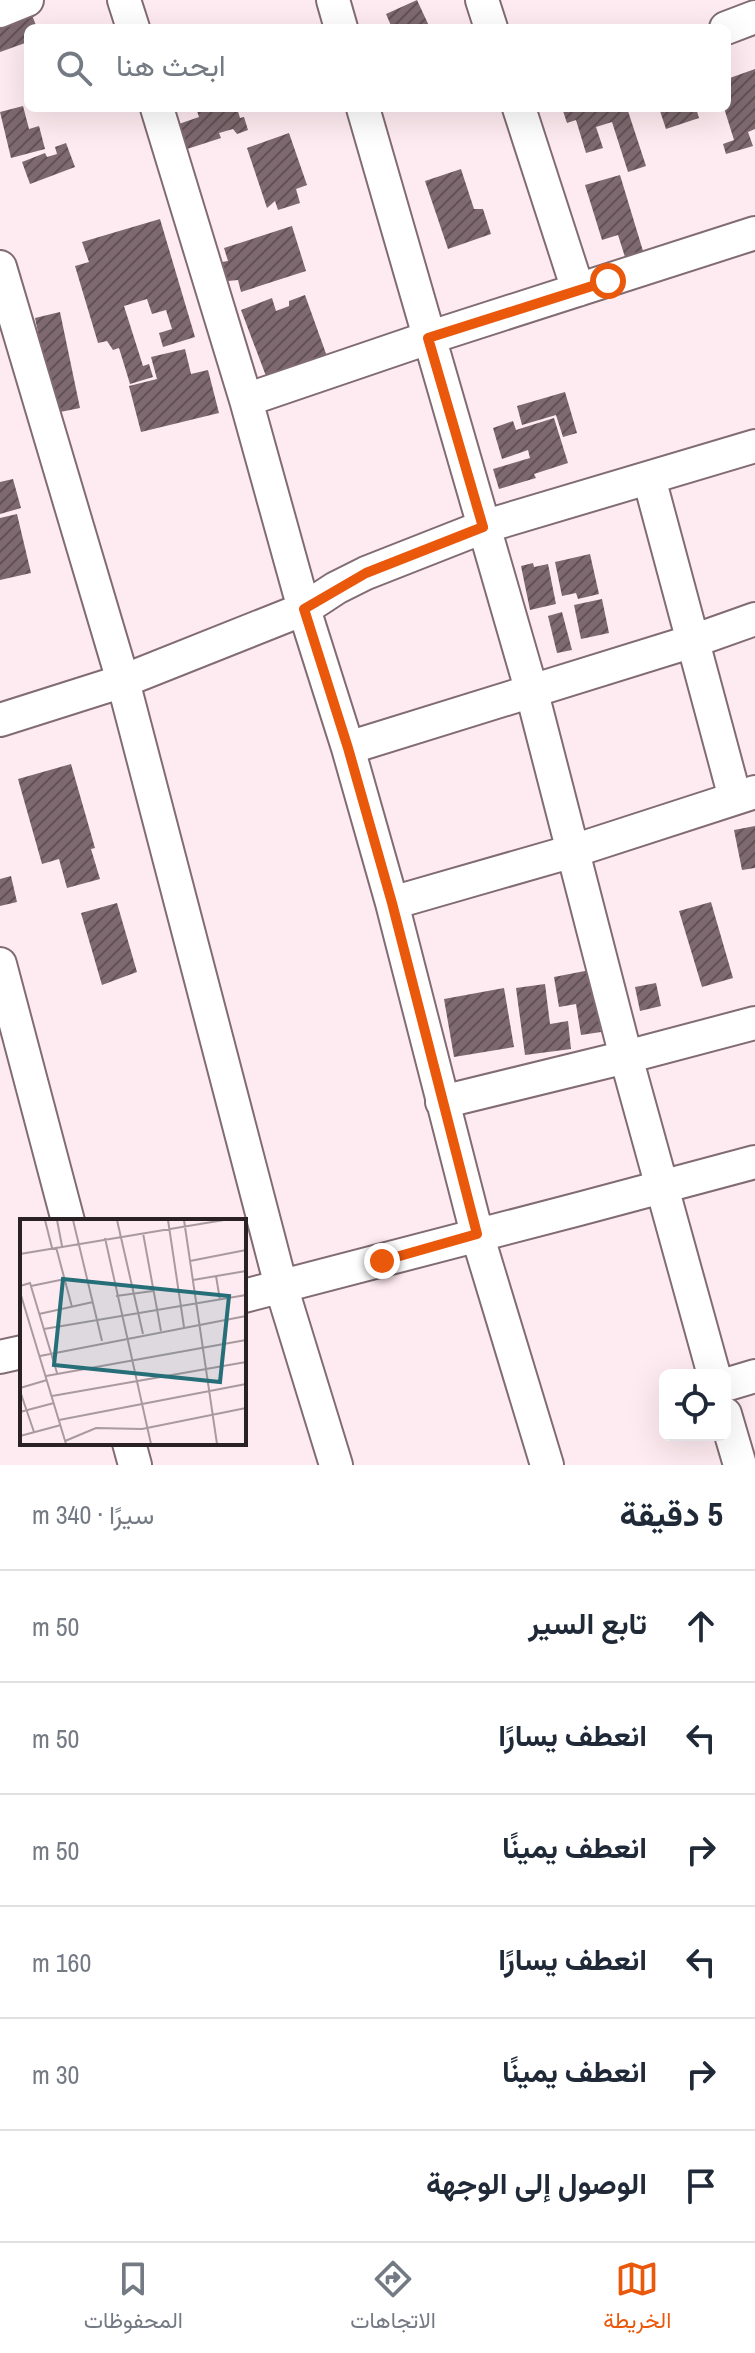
<!DOCTYPE html>
<html lang="ar">
<head>
<meta charset="utf-8">
<style>
	:root { --surface:#fff; --page:#f2f2f3; --text:#1f2937; --muted:#747a83; --line:#e0e1e3; --accent:#ea580c }
	body { margin:0; font-family:"Archivo Narrow",Vazirmatn,sans-serif; background:var(--page); color:var(--text); direction:rtl }
	.controls { position:absolute; right:24px; bottom:24px; display:grid; overflow:hidden; border-radius:12px; box-shadow:0 8px 32px #0002 }
	.controls button { width:72px; height:72px; display:grid; place-items:center; padding:0; border:0; border-bottom:2px solid var(--line); background:var(--surface); color:var(--text); font:40px sans-serif }
	.stop { position:absolute; width:24px; height:24px; margin:-18px; border:6px solid #ea580c; border-radius:50%; background:#fff }
	.stop.end { background:#ea580c; border-color:#fff; box-shadow:0 2px 8px #0008 }
	.list { margin:0; padding:0; list-style:none }
	h2 { display:flex; justify-content:space-between; align-items:center; height:104px; margin:0; padding:0 32px; font-size:34px }
	h2 small { font-size:26px; font-weight:400; color:var(--muted) }
	.list li { display:grid; grid-template-columns:52px 1fr auto; gap:24px; align-items:center; box-sizing:border-box; height:112px; padding:0 32px; border-top:2px solid var(--line) }
	.list b { display:block; font-size:30px; white-space:nowrap }
	.list em { font-size:26px; font-style:normal; color:var(--muted) }
	.icon { flex:none; width:44px; height:44px; fill:none; stroke:currentColor; stroke-width:2; stroke-linecap:round; stroke-linejoin:round }
	.map { position:relative; flex:none; width:755px; height:1465px; overflow:hidden; direction:ltr }
	.search { position:absolute; background:var(--surface); box-shadow:0 8px 32px #0002; left:24px; right:24px; top:24px; height:88px; display:flex; align-items:center; gap:20px; box-sizing:border-box; padding:0 28px; border-radius:12px; color:var(--muted); font-size:30px }
	.sheet { height:776px; background:var(--surface) }
	nav { display:flex; justify-content:space-around; align-items:center; box-sizing:border-box; height:112px; border-top:2px solid var(--line); background:var(--surface); font-size:22px; color:var(--muted) }
	nav a { display:grid; justify-items:center; gap:4px }
	nav .on { color:var(--accent) }
	.map>svg:first-child { display:block }
	.building { fill:url(#building-hatch) }
	.lines { fill:none; stroke-linecap:round; stroke-linejoin:round }
	.street-casing { stroke:#806c72; stroke-width:36 }
	.street { stroke:#fff; stroke-width:32 }
	.route { stroke:#ea580c; stroke-width:10 }
	.inset-road { fill:none; stroke:#a99a9f; stroke-width:2 }
	.view { fill:#266f78; fill-opacity:0.15; stroke:#266f78; stroke-width:4 }
	.inset-edge { fill:none; stroke:#2a2124; stroke-width:4 }
</style>
</head>
<body>
<div class="map">
<svg width="755" height="1465" viewBox="0 0 755 1465">
	<defs>
		<pattern id="building-hatch" width="6" height="6" patternUnits="userSpaceOnUse" patternTransform="scale(2)"><rect width="6" height="6" fill="#7d696f"/><path d="M-1 1l2-2M0 6l6-6M5 7l2-2" fill="none" stroke="#615156"/></pattern>
	</defs>
	<rect width="100%" height="100%" fill="#feebf1"/>
	<path class="building" d="M417 0 430 28H392L386 14Z
		M32 15 37 28H28V42L0 52V27Z
		M755 69V129L748 132 753 146 726 154 723 144 734 140 724 108H727V79Z
		M23 106 29 129 39 126 45 149 11 158 0 112Z
		M196 108H237L240 118 244 117 248 130 237 134 233 129 219 133 221 138 184 150 176 125 199 117Z
		M562 108H627L646 166 628 172 612 122 596 127 603 148 586 153 576 120 567 123Z
		M659 108H696L699 118 666 129Z
		M289 133 307 185 296 189 300 203 278 210 275 201 267 208 247 148Z
		M66 143 75 167 30 184 22 162 45 153 47 157 57 154 55 147Z
		M461 169 474 209H483L491 234 448 249 425 181Z
		M620 175 643 251 625 257 618 235 602 240 585 185Z
		M160 219 195 337 163 347 159 333 172 329 166 310 152 314 147 299 124 306 143 366 149 364 153 377 130 384 119 348 113 350 107 341 98 343 75 266 89 262 82 242Z
		M292 226 306 271 241 292 238 280 228 281 222 262 228 261 224 248Z
		M305 295 329 362 269 384 241 310 272 298 276 311 289 306V301Z
		M60 312 80 408 55 413 35 318Z
		M185 349 191 374 208 370 219 413 141 432 129 386 157 379 151 357Z
		M565 392 577 433 563 437 556 415 522 425 517 406Z
		M554 418 568 463 534 474 536 478 499 489 493 469 530 458 528 450 502 459 493 428 513 421 516 430Z
		M13 479 21 508 0 514V482Z
		M17 514 31 573 0 580V518Z
		M590 554 599 594 578 599 576 593 562 596 555 562Z
		M533 563 534 567 548 564 556 604 530 610 521 566Z
		M602 599 609 633 581 639 574 605Z
		M562 612 572 650 557 653 548 616Z
		M71 764 95 848 91 849 100 879 67 888 59 859 42 864 18 779Z
		M755 826V868L742 870 734 830Z
		M11 876 17 902 0 906V879Z
		M711 902 733 978 702 987 679 911Z
		M117 903 137 972 102 985 81 913Z
		M590 970 601 1032 581 1035 576 1004 559 1007 554 977Z
		M656 983 661 1006 640 1011 635 987Z
		M545 984 550 1024 568 1021 571 1049 525 1055 516 988Z
		M504 988 514 1047 454 1057 444 999Z"/>
	<g class="lines">
		<g class="street-casing">
			<path id="street" d="M124 0 133 28
				M333 0 341 28
				M482 0 491 28
				M0 11 27 0
				M726 28 755 17
				M157 108 246 400 304 609 348 748 392 903 477 1234 547 1465
				M363 108 531 689 626 1057 714 1375
				M519 108 578 290
				M0 267 123 681 281 1286 336 1465
				M246 400 428 338 755 233
				M649 478 735 798
				M0 720 123 681 304 609 336 588 366 573 483 527 755 446
				M348 748 693 641 755 619
				M392 903 573 851 755 792
				M0 964 68 1221
				M442 1102 626 1057 755 1023
				M244 1296C415 1252 585 1208 755 1162
				M0 1357 22 1352
				M725 1385 755 1376
				M725 1414 740 1465
				M129 1443 135 1465"/>
		</g>
		<use href="#street" class="street"/>
	</g>
	<g class="lines">
		<path class="route" d="M382 1261 477 1234 392 903 348 748 304 609 366 573 483 527 428 338 608 281"/>
	</g>
	<g transform="translate(20 1219)">
		<rect width="226" height="226" fill="#feebf1"/>
		<path class="inset-road" d="M25 1 32 29M37 1 42 27M53 1 82 122M97 1 123 115M148 1 164 108M164 1 197 225M123 14 141 112M85 19 131 225M36 28 52 88M0 35 204 1M170 42 226 31M196 57 200 81M173 61 226 52M0 67 10 64 37 154M11 67 45 60M0 73 46 225M96 77 133 72M19 95 73 83M24 110 226 76M20 137 226 97M26 157 226 121M0 169 27 161M0 172 14 213M32 177 226 143M0 193 34 184M39 201 226 165M0 217 41 206M45 222 76 209 122 210 226 189"/>
		<path class="view" d="M43 60 209 77 200 163 34 146Z"/>
		<rect width="226" height="226" class="inset-edge"/>
	</g>
</svg>
<div class="controls">
<button><svg class="icon" aria-label="locate" viewBox="0 0 24 24"><circle cx="12" cy="12" r="6"/><path d="M12 2v4M12 18v4M2 12h4M18 12h4"/></svg></button>
</div>
<div class="stop" style="left:608px;top:281px"></div>
<div class="stop end" style="left:382px;top:1261px"></div>
<div class="search"><svg class="icon" aria-label="search" viewBox="0 0 24 24"><circle cx="10" cy="10" r="6"/><path d="M15 15l6 6"/></svg>ابحث هنا</div>
</div>
<section class="sheet">
<h2>5 دقيقة<small>سيرًا · 340 m</small></h2>
<ul class="list">
<li><svg class="icon" aria-label="ahead" viewBox="0 0 24 24"><path d="M12 20V5M6 11l6-6 6 6"/></svg><div><b>تابع السير</b></div><em>50 m</em></li>
<li><svg class="icon" aria-label="left" viewBox="0 0 24 24"><path d="M17 20v-9H6M10 6l-5 5 5 5"/></svg><div><b>انعطف يسارًا</b></div><em>50 m</em></li>
<li><svg class="icon" aria-label="right" viewBox="0 0 24 24"><path d="M7 20v-9h11M14 6l5 5-5 5"/></svg><div><b>انعطف يمينًا</b></div><em>50 m</em></li>
<li><svg class="icon" aria-label="left" viewBox="0 0 24 24"><path d="M17 20v-9H6M10 6l-5 5 5 5"/></svg><div><b>انعطف يسارًا</b></div><em>160 m</em></li>
<li><svg class="icon" aria-label="right" viewBox="0 0 24 24"><path d="M7 20v-9h11M14 6l5 5-5 5"/></svg><div><b>انعطف يمينًا</b></div><em>30 m</em></li>
<li><svg class="icon" aria-label="arrive" viewBox="0 0 24 24"><path d="M6 21V4h12l-3 4 3 4H6"/></svg><div><b>الوصول إلى الوجهة</b></div></li>
</ul>
</section>
<nav>
<a class="on"><svg class="icon" aria-label="map" viewBox="0 0 24 24"><path d="M3 6l6-2 6 2 6-2v14l-6 2-6-2-6 2zM9 4v14M15 6v14"/></svg>الخريطة</a>
<a><svg class="icon" aria-label="directions" viewBox="0 0 24 24"><path d="M12 3l9 9-9 9-9-9zM9 14v-3h6M13 9l2 2-2 2"/></svg>الاتجاهات</a>
<a><svg class="icon" aria-label="saved" viewBox="0 0 24 24"><path d="M7 4h10v16l-5-4-5 4z"/></svg>المحفوظات</a>
</nav>
</body>
</html>
